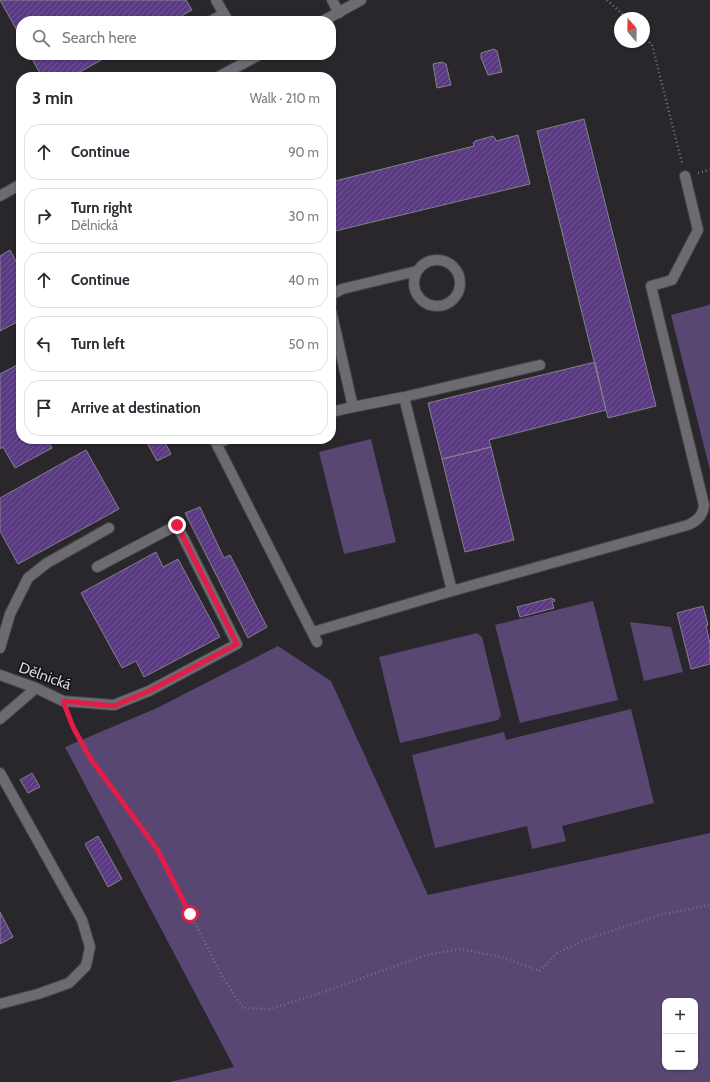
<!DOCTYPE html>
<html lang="en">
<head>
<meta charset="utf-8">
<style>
	:root { --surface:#fff; --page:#f7f7f7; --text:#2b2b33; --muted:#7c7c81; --line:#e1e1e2 }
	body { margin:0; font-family:Cabin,sans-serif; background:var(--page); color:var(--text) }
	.controls { position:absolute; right:12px; bottom:12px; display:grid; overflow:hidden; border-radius:8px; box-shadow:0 1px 3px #0004 }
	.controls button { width:36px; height:36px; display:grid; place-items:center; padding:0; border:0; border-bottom:1px solid var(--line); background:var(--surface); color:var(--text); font:20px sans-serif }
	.compass { position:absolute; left:614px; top:12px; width:36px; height:36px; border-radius:50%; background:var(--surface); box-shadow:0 1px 3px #0004; rotate:340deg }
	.stop { position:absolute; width:12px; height:12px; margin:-9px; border:3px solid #e11d48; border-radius:50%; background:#fff }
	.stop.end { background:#e11d48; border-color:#fff; box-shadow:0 1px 4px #0008 }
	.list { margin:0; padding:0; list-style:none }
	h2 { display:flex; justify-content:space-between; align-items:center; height:52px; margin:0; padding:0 16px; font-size:17px }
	h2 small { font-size:13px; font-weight:400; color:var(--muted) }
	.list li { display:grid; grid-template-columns:26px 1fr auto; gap:12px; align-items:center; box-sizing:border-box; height:56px; margin:0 8px 8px; padding:0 8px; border:1px solid var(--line); border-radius:16px }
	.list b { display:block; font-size:15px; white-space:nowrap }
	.list p { margin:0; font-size:13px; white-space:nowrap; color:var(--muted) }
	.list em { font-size:13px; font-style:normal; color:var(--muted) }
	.icon { flex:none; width:22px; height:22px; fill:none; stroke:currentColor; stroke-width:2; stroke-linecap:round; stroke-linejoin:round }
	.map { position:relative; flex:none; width:710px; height:1082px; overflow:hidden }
	.search { position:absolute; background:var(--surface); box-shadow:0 1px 3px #0004; left:16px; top:16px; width:320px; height:44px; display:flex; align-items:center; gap:10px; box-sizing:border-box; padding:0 14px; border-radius:16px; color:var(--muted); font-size:15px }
	.panel { position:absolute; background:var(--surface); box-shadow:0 1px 3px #0004; left:16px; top:72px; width:320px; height:372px; border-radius:16px }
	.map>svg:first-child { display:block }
	.green { fill:#584673; fill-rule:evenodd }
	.building { fill:url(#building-hatch); stroke:#838188 }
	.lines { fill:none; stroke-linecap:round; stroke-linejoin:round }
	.minor-casing { stroke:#454448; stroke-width:12 }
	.path { stroke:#757478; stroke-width:2.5; stroke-dasharray:1 3; stroke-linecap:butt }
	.minor { stroke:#6d6b71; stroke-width:10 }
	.route { stroke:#e11d48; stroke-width:5 }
	.labels { text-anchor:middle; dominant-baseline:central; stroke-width:3; stroke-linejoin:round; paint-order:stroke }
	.street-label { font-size:15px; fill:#d8d7db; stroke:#111013 }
</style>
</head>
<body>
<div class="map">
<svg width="710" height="1082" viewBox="0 0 710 1082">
	<defs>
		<pattern id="building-hatch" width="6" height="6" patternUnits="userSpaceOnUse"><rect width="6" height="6" fill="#5a3b82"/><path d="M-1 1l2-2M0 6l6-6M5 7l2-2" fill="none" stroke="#715793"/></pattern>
	</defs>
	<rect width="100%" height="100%" fill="#29272c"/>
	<path class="green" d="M710 303V470L671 315 709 305Z
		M371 439 396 542 344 554 319 452Z
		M593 601 618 700 520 723 495 625Z
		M630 622 671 627 683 672 644 681Z
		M477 633 482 637 501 715 498 720 400 743 379 657Z
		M278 646 331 681 428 895 710 833V1082H170L234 1067 65 747 157 708ZM665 1001H695V1067H665Z
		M631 709 654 803 562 826 566 841 532 849 527 826 435 848 412 755 504 732 506 740Z"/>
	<path class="building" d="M0 0H186L192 10 172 21H21V38Z
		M494 49 497 51 502 72 488 75 481 58V53Z
		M30 55H110L71 77H42Z
		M442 62 446 64 451 85 437 88 433 64Z
		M584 119 656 406 608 418 537 131Z
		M518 135 530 184 331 232V182L474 146 473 143 475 141 493 136 495 138 496 141Z
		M10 250 21 271V320L0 331V256Z
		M595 362 606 410 489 440 491 447 442 459 428 403Z
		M21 363V439H47L52 448 15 468 3 447 0 449V374Z
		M145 439H163L171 454 157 461Z
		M491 447 514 540 465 552 442 459Z
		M86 450 119 509 18 564 0 531V498Z
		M200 507 224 558 230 555 267 627 248 638 185 513Z
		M156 552 163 567 178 559 220 637 144 677 136 661 122 668 81 593Z
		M552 598V599H554L555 601 552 602 554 608 520 617 517 607Z
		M703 606 708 625H706L710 644V664L691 669 677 613Z
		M32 773 40 787 28 793 20 780Z
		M98 836 122 879 108 887 85 844Z
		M0 912 13 937 0 944Z"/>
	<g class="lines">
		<g class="minor-casing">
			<path id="minor" d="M216 0 228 21
				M332 0 339 13
				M211 21 224 14
				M323 21 361 0
				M218 77 259 55
				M0 196 21 184
				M414 283a23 23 0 1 1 46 0a23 23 0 1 1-46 0Z
				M331 305V295L342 289 417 271
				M331 310 353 407
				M404 397 452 591
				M331 412 353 407 404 397 540 365
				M214 439 317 642
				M216 443 228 439
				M313 632 452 591 688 525C697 521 703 516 704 505L651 286 672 280 698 230 685 176
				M0 648 10 614 28 578 47 563 109 528
				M0 675 36 688 63 701 114 705 149 691 237 644 177 525 97 567
				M0 719 36 688
				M0 773 82 920 90 947 86 966 69 983 38 994 0 1004"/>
		</g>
		<path class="path" d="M607 0 627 18
			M644 36 652 45 682 163
			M698 173 710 170
			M68 715 73 727 90 758 157 849 222 976 243 1008 270 1009 320 993 427 955 461 949 505 958 540 971 557 953 587 939 660 915 710 905"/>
		<use href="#minor" class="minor"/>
	</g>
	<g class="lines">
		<path class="route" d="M177 525 237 644 149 691 114 706 63 701 73 727 90 758 157 849 190 914"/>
	</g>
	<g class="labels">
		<g class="street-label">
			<text transform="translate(45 676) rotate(20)">Dělnická</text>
		</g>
	</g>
</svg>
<div class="controls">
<button>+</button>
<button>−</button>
</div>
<svg class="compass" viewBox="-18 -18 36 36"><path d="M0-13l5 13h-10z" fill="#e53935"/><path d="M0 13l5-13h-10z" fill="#7c7c81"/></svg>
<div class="stop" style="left:190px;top:914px"></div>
<div class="stop end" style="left:177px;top:525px"></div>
<div class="search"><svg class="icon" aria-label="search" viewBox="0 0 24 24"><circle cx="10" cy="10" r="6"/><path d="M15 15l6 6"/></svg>Search here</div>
<section class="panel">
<h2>3 min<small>Walk · 210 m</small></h2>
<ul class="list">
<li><svg class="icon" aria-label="ahead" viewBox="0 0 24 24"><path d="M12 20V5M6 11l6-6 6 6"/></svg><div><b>Continue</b></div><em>90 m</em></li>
<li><svg class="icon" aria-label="right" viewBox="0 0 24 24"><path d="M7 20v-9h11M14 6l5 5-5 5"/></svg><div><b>Turn right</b><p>Dělnická</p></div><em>30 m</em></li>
<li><svg class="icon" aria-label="ahead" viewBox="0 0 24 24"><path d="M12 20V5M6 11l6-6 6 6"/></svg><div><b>Continue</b></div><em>40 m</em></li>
<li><svg class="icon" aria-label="left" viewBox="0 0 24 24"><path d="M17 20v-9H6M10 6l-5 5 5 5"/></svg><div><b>Turn left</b></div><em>50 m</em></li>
<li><svg class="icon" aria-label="arrive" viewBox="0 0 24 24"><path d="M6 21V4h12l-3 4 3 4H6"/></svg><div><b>Arrive at destination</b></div></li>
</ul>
</section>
</div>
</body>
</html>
